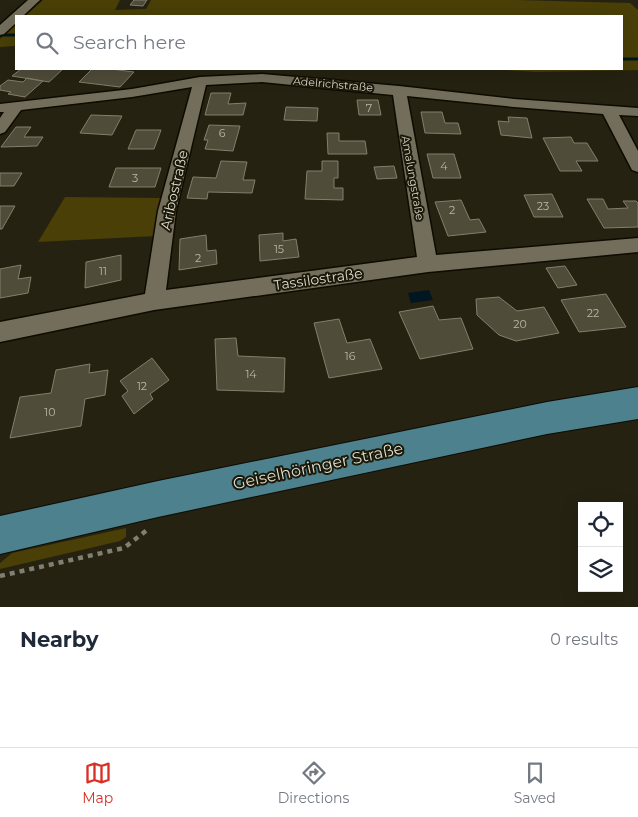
<!DOCTYPE html>
<html lang="en">
<head>
<meta charset="utf-8">
<style>
	:root { --surface:#fff; --page:#f6f6f7; --text:#1f2937; --muted:#747a83; --line:#e0e1e3; --accent:#d93025 }
	body { margin:0; font-family:Montserrat,sans-serif; background:var(--page); color:var(--text) }
	.controls { position:absolute; right:15px; bottom:15px; display:grid; overflow:hidden; border-radius:0px; box-shadow:0 5px 20px #0002 }
	.controls button { width:45px; height:45px; display:grid; place-items:center; padding:0; border:0; border-bottom:1px solid var(--line); background:var(--surface); color:var(--text); font:25px sans-serif }
	.list { margin:0; padding:0; list-style:none }
	h2 { display:flex; justify-content:space-between; align-items:center; height:65px; margin:0; padding:0 20px; font-size:21px }
	h2 small { font-size:16px; font-weight:400; color:var(--muted) }
	.icon { flex:none; width:28px; height:28px; fill:none; stroke:currentColor; stroke-width:2; stroke-linecap:round; stroke-linejoin:round }
	.map { position:relative; flex:none; width:638px; height:607px; overflow:hidden }
	.search { position:absolute; background:var(--surface); box-shadow:0 5px 20px #0002; left:15px; right:15px; top:15px; height:55px; display:flex; align-items:center; gap:12px; box-sizing:border-box; padding:0 18px; border-radius:0px; color:var(--muted); font-size:19px }
	.sheet { height:140px; background:var(--surface) }
	nav { display:flex; justify-content:space-around; align-items:center; box-sizing:border-box; height:70px; border-top:1px solid var(--line); background:var(--surface); font-size:14px; color:var(--muted) }
	nav a { display:grid; justify-items:center; gap:2px }
	nav .on { color:var(--accent) }
	.map>svg:first-child { display:block }
	.green { fill:#493f07 }
	.water { fill:#001620 }
	.lines { fill:none; stroke-linecap:round; stroke-linejoin:round }
	.stream { stroke:#001620; stroke-width:3 }
	.building { fill:#504c3a; stroke:#837f6c }
	.minor-casing { stroke:#0e0b01; stroke-width:3 }
	.major-casing { stroke:#0e0b01; stroke-width:2 }
	.path { stroke:#817f71; stroke-width:4.5; stroke-dasharray:5 5; stroke-linecap:butt }
	.minor { fill:#726e5b; fill-rule:evenodd }
	.major { fill:#4c818d; fill-rule:evenodd }
	.labels { text-anchor:middle; dominant-baseline:central; stroke-width:4; stroke-linejoin:round; paint-order:stroke }
	.far-street-label { font-size:11px; fill:#dcdbd0; stroke:#1b1808 }
	.number-label { font-size:11px; fill:#b9b7aa }
	.street-label { font-size:14px; fill:#dcdbd0; stroke:#1b1808 }
	.near-street-label { font-size:16px; fill:#dcdbd0; stroke:#1b1808 }
</style>
</head>
<body>
<div class="map">
<svg width="638" height="607" viewBox="0 0 638 607">
	<rect width="100%" height="100%" fill="#252211"/>
	<path class="green" d="M43 0H120L115 10 146 9 151 0H517L630 3 638 10V70L536 72 491 69H622V16H25Z
		M16 24V46L0 47V39Z
		M65 197 162 198 156 236 38 242Z
		M126 528V537L120 541 0 569V563L12 553Z"/>
	<path class="water" d="M429 290 433 300 411 303 408 293Z"/>
	<g class="lines">
		<path class="stream" d="M0 35H16
			M622 59H638"/>
	</g>
	<path class="building" d="M134 0H147L143 6 130 5Z
		M21 69H63L49 82 12 76Z
		M92 69H111L134 72 120 87 79 82Z
		M27 78 43 81 25 97 8 94 11 92 0 90V86L8 80 23 82Z
		M211 93H231L228 104 246 103 243 115H205Z
		M357 100H378L381 115H359Z
		M286 107 318 108 317 121 284 120Z
		M421 112H442L445 123H458L461 134 425 133Z
		M91 115 122 116 112 135 80 133Z
		M508 117 527 118 532 138 501 135 498 121 509 122Z
		M209 125 240 126 233 151 205 149 208 140H204Z
		M16 127H31L24 137H43L37 146 1 147Z
		M136 130H161L154 149H128Z
		M327 133H339V141H365L367 154H328Z
		M571 137 574 143H587L598 161H576L582 171H560L543 138Z
		M427 154H454L461 178H433Z
		M221 161 247 162 243 180H255L252 193 208 192 207 199 187 198 193 177 216 178Z
		M322 161H338V178H334V188H343V200L305 199 307 171H322Z
		M394 166 397 178 377 179 374 167Z
		M116 168H161L155 187H109Z
		M0 173H22L14 186H0Z
		M552 194 563 217H534L524 195Z
		M587 199H603L608 209 628 208 623 201H636L638 203V227L604 228Z
		M461 200 470 220 479 219 486 232 448 236 435 202Z
		M0 206H15L2 229H0Z
		M283 233V241L296 239 299 257 260 261 259 235Z
		M206 235 207 251 216 250 217 264 179 270 180 239Z
		M121 255V280L85 288 86 262Z
		M21 265 18 279 31 277 28 293 0 298V269Z
		M565 266 577 285 558 288 546 268Z
		M606 294 626 327 579 332 561 300Z
		M499 297 517 311 544 307 559 333 516 341 499 335 477 315 476 299Z
		M433 306 439 320 461 318 473 349 420 359 399 312Z
		M339 319 347 343 370 339 382 369 329 378 314 323Z
		M236 338 238 356 285 358 284 392 217 390 215 339Z
		M152 358 169 380 150 394 153 399 134 414 122 396 128 391 120 381Z
		M90 364 89 373 108 370 105 395 85 399 81 426 10 438 20 397 51 393 56 370Z"/>
	<g class="lines">
		<g class="minor-casing">
			<path id="minor" d="M28 0H40L23 16H16V23L4 34 0 35V25Z
				M262 74 399 86 514 99 638 108V116L619 115 638 151V172L632 170 630 166 603 114 514 107 407 96 436 255 638 238V252L428 272 154 310 0 342V322L145 294 158 211 192 87 132 97 21 110 5 132 0 134V118L4 112H0V104L132 89 200 77ZM262 82 393 95 417 257 166 290 176 211 206 85Z"/>
		</g>
		<g class="major-casing">
			<path id="major" d="M638 387V419L547 434 158 517 0 554V516L158 481 547 402Z"/>
		</g>
		<path class="path" d="M0 576 124 548 147 530"/>
		<use href="#minor" class="minor"/>
		<use href="#major" class="major"/>
	</g>
	<g class="labels">
		<g class="far-street-label">
			<text transform="translate(333 84) rotate(5)">Adelrichstraße</text>
			<text transform="translate(413 178) rotate(80)">Amalungstraße</text>
		</g>
		<g class="number-label">
			<text x="369" y="108">7</text>
			<text x="222" y="133">6</text>
			<text x="444" y="166">4</text>
			<text x="135" y="178">3</text>
			<text x="543" y="206">23</text>
			<text x="452" y="210">2</text>
			<text x="279" y="249">15</text>
			<text x="198" y="258">2</text>
			<text x="103" y="271">11</text>
			<text x="593" y="313">22</text>
			<text x="520" y="324">20</text>
			<text x="350" y="356">16</text>
			<text x="251" y="374">14</text>
			<text x="142" y="386">12</text>
			<text x="50" y="412">10</text>
		</g>
		<g class="street-label">
			<text transform="translate(174 190) rotate(-77)">Aribostraße</text>
			<text transform="translate(318 279) rotate(-8)">Tassilostraße</text>
		</g>
		<g class="near-street-label">
			<text transform="translate(318 466) rotate(-12)">Geiselhöringer Straße</text>
		</g>
	</g>
</svg>
<div class="controls">
<button><svg class="icon" aria-label="locate" viewBox="0 0 24 24"><circle cx="12" cy="12" r="6"/><path d="M12 2v4M12 18v4M2 12h4M18 12h4"/></svg></button>
<button><svg class="icon" aria-label="layers" viewBox="0 0 24 24"><path d="M12 4l9 5-9 5-9-5zM3 14l9 5 9-5"/></svg></button>
</div>
<div class="search"><svg class="icon" aria-label="search" viewBox="0 0 24 24"><circle cx="10" cy="10" r="6"/><path d="M15 15l6 6"/></svg>Search here</div>
</div>
<section class="sheet">
<h2>Nearby<small>0 results</small></h2>
<ul class="list">
</ul>
</section>
<nav>
<a class="on"><svg class="icon" aria-label="map" viewBox="0 0 24 24"><path d="M3 6l6-2 6 2 6-2v14l-6 2-6-2-6 2zM9 4v14M15 6v14"/></svg>Map</a>
<a><svg class="icon" aria-label="directions" viewBox="0 0 24 24"><path d="M12 3l9 9-9 9-9-9zM9 14v-3h6M13 9l2 2-2 2"/></svg>Directions</a>
<a><svg class="icon" aria-label="saved" viewBox="0 0 24 24"><path d="M7 4h10v16l-5-4-5 4z"/></svg>Saved</a>
</nav>
</body>
</html>
